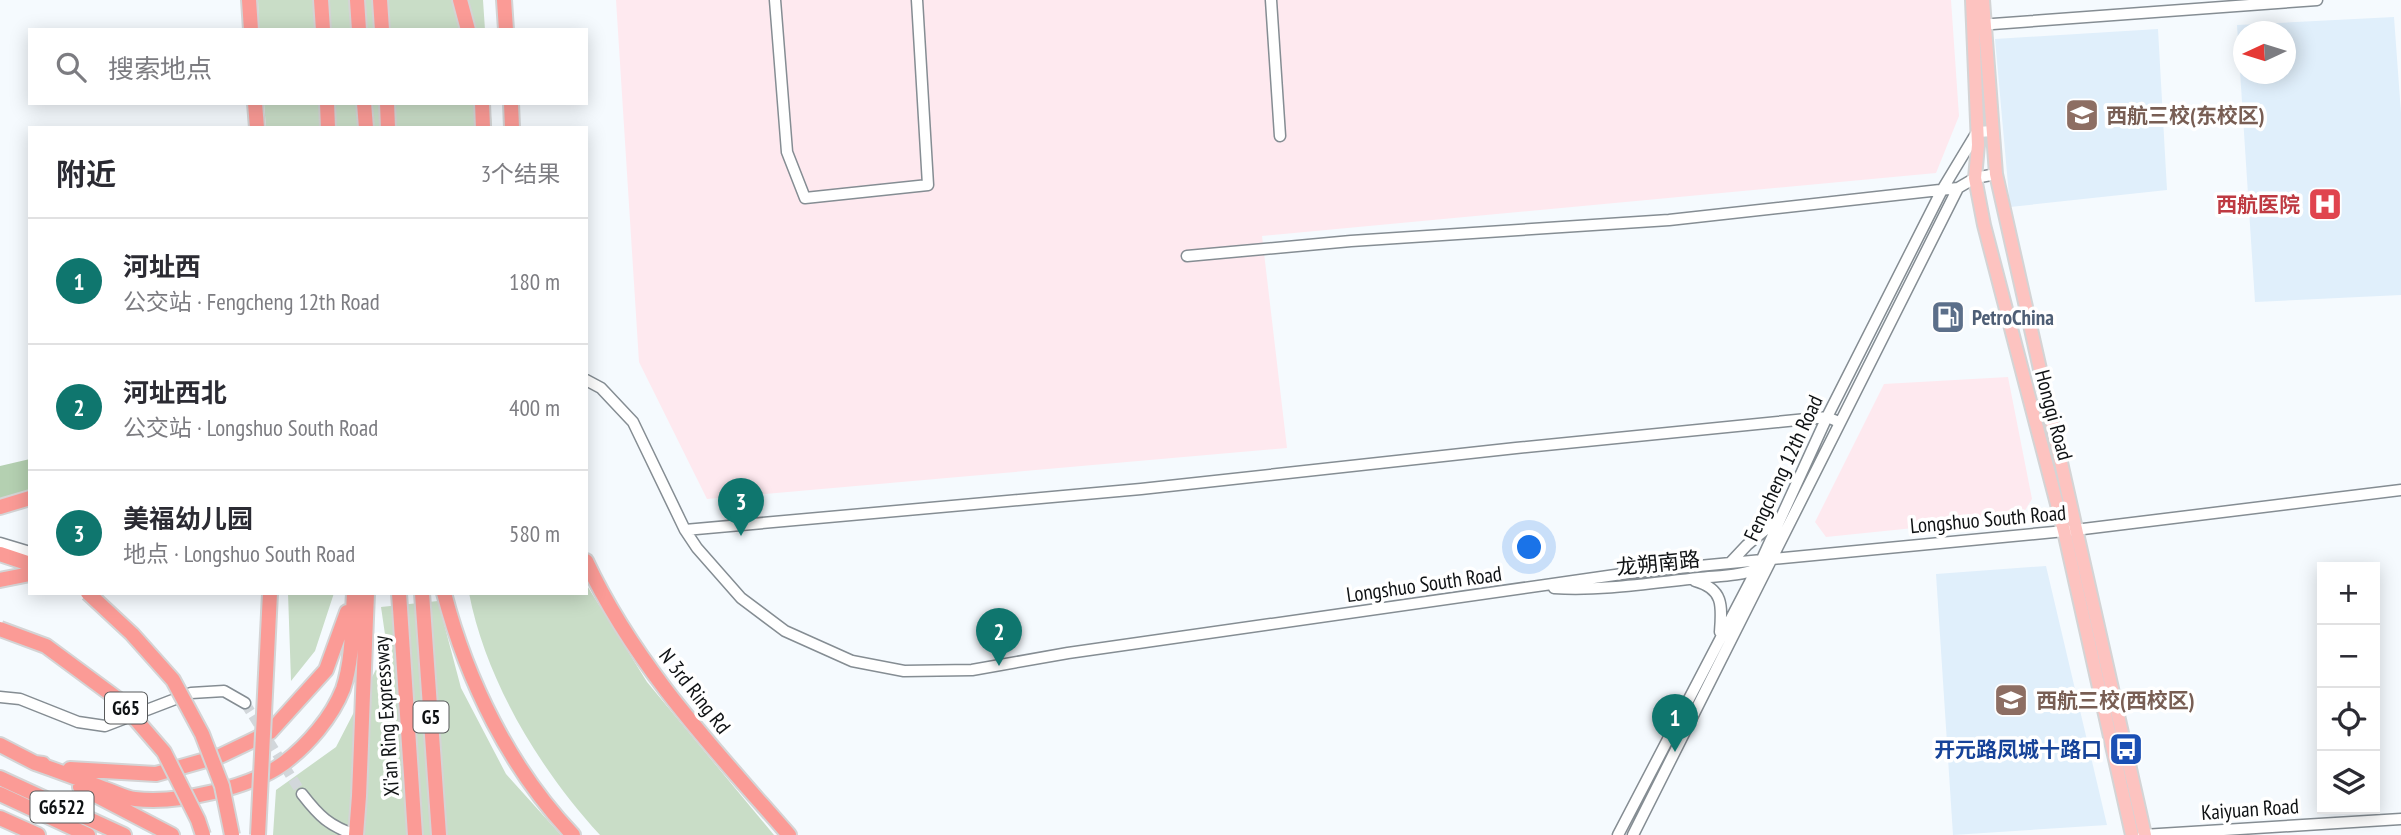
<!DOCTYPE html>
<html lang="zh">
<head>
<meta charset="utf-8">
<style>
	:root { --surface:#fff; --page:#f7f7f7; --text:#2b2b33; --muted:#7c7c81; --line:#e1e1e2; --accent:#0f766e }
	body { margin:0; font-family:"PT Sans Narrow","Noto Sans SC",sans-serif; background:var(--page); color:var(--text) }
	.controls { position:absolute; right:21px; bottom:21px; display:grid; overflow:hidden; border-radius:0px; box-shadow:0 4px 18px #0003 }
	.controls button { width:63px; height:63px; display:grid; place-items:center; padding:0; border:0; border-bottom:2px solid var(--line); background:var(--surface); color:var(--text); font:35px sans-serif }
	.compass { position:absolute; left:2233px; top:21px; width:63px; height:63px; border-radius:50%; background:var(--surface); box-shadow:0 4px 18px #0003; rotate:266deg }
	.you { position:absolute; left:1530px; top:548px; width:24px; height:24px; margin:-18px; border:5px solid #fff; border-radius:50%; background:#1a73e8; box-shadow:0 0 0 10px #1a73e833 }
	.badge { display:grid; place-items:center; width:46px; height:46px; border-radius:50%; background:var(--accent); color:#fff; font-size:23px; font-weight:700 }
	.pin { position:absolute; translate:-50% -58px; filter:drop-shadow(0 2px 4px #0008) }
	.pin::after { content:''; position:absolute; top:37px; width:24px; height:21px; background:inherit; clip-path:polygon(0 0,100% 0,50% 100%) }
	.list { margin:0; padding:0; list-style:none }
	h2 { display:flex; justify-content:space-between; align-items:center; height:91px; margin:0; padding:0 28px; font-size:30px }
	h2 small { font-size:23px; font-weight:400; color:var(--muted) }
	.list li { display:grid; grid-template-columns:46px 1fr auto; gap:21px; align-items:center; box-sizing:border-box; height:126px; padding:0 28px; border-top:2px solid var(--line) }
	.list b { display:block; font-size:26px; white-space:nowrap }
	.list p { margin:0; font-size:23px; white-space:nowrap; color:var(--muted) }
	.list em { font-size:23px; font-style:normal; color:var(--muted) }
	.icon { flex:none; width:38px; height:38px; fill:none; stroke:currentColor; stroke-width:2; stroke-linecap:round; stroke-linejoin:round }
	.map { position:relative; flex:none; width:2401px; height:835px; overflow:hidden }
	.search { position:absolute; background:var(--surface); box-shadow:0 4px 18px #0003; left:28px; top:28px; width:560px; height:77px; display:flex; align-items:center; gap:18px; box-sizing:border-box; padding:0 24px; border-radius:0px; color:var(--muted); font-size:26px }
	.panel { position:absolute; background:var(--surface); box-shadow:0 4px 18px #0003; left:28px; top:126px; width:560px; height:469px; border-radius:0px }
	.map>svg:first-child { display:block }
	.industrial { fill:#fee9ef }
	.built { fill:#e0effb; fill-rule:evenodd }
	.green { fill:#c9ddc7 }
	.forest { fill:#b4d0b1 }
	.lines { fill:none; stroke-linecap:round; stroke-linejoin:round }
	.minor-tunnel { stroke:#d2d7db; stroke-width:10; stroke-dasharray:10 5; stroke-linecap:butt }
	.minor-casing { stroke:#858d93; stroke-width:13 }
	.major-casing { stroke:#d4d4d5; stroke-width:16 }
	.highway-casing { stroke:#d4d4d5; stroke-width:18 }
	.minor { stroke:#fff; stroke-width:10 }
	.major { stroke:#fdc3c0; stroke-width:12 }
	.highway { stroke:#fb9b96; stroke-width:14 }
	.highway-bridge-casing { stroke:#d4d4d5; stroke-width:18; stroke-linecap:butt }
	.highway-bridge { stroke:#fb9b96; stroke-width:14 }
	.labels { text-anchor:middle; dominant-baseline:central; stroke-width:7; stroke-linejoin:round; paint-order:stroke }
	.shield { fill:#fff; stroke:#57595a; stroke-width:2 }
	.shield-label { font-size:19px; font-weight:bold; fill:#0f1214 }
	.education-label { font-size:21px; font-weight:bold; fill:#785e54; stroke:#fff; text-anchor:start }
	.health-label { font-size:21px; font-weight:bold; fill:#be3a42; stroke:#fff; text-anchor:end }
	.service-label { font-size:21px; font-weight:bold; fill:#4e5e75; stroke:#fff; text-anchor:start }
	.street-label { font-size:21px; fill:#0f1214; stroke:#fff }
	.transit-label { font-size:21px; font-weight:bold; fill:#164399; stroke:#fff; text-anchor:end }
</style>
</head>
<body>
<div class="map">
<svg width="2401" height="835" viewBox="0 0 2401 835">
	<rect width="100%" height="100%" fill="#f5fafe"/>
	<path class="industrial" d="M616 0H1951L1959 116 1936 173 1262 236 1287 448 707 499 639 362Z
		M2008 377 2032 499 2021 517 1826 537 1815 522 1884 384Z"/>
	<path class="built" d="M2394 17 2401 113V295L2255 302 2237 25ZM2244 32H2286V74H2244Z
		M2158 29 2167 190 2010 207 1995 39Z
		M2046 566 2107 825 1953 835 1936 574Z"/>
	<path class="green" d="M258 0H483L485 30H259Z
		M264 103H490L492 128H266Z
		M586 584 647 682 774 835H600C540 770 486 681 469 593H586Z
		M288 593H334L315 651 291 681Z
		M438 601 461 688 506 774 561 835H273L276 790 336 747 387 648 381 607Z"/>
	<path class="forest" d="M30 459V494L0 502V466Z"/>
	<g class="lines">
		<path class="minor-tunnel" d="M245 703 302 794"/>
		<g class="minor-casing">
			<path id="minor" d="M775 0 787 152 805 198 928 185 917 0
				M1271 0 1280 136
				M1979 25 2317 0
				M1187 256 1351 241 1669 220 1958 188
				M586 380 601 388 633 422 685 530 697 548 741 598 785 631 852 661 904 671 972 670 1068 653 1636 572 2075 530 2401 490
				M685 530 1141 489 1516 448 1827 417 1839 422
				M0 543 30 552
				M1731 562 1747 545 1777 520
				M1695 581C1724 589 1722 606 1720 632
				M1554 588C1602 591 1651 583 1699 578 1717 576 1741 576 1757 569
				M0 697 20 699 78 722 105 726 191 693 224 691 245 703
				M302 794C319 816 329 826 356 835
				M1618 835 1762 559 1827 417 1942 190 1977 132 1993 131
				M1633 835 1958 188 1975 178 1996 174
				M2143 835 2401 819"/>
		</g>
		<g class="major-casing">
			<path id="major" d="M1972 0 1978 145 1975 178 1984 225 2064 531 2132 835
				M1983 0 1996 174 2145 835"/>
		</g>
		<g class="highway-casing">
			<path id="highway" d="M249 0 251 30
				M321 0 323 30
				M357 0 359 30
				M380 0 382 30
				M460 0 468 30
				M504 0 506 30
				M255 103 257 128
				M327 103 328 128
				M364 103 366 128
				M387 103 388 128
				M482 103 483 128
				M511 103 512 128
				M0 507 30 498
				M0 554 30 564
				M586 561C635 666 714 749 789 835
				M0 580 30 574
				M399 593 415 835
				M422 593 439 835
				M444 593C467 681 510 769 573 835
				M0 745 35 763 43 764
				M35 763C58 771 82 780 105 789 115 792 125 798 135 799 177 804 250 788 284 763 308 745 332 717 343 689 353 659 352 624 354 593
				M70 769 156 774 220 756 270 732 326 670 347 612
				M0 778 124 835
				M80 787 172 835
				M0 794 88 835
				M0 818 38 835
				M356 835 359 796 367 593"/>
		</g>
		<use href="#minor" class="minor"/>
		<use href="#major" class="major"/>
		<use href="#highway" class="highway"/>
		<g class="highway-bridge-casing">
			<path id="highway-bridge" d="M88 593 132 634 173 680 202 734 222 786 232 835
				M0 629 46 646 119 700 164 752 198 820 203 835
				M258 835 270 593"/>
		</g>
		<use href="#highway-bridge" class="highway-bridge"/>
	</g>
	<defs>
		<g id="school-square" transform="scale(1.75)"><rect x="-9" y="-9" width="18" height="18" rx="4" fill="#8d6e63" stroke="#fff"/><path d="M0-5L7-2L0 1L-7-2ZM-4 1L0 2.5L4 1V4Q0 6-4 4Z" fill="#fff"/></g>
		<g id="hospital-square" transform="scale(1.75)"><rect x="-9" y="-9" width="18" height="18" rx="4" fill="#e0444e" stroke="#fff"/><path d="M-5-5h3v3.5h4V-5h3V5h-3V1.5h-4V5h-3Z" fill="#fff"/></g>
		<g id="fuel-square" transform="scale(1.75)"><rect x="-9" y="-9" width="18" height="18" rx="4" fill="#5c6f8a" stroke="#fff"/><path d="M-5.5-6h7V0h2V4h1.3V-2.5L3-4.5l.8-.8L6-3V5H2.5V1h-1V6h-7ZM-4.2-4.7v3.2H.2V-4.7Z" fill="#fff"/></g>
		<g id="bus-square" transform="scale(1.75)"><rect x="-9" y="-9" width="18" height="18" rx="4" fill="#1a4fb4" stroke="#fff"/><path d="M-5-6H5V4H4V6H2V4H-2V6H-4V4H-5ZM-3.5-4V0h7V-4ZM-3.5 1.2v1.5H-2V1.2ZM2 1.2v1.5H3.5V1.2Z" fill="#fff"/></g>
	</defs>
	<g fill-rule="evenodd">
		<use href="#school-square" x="2082" y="115"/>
		<use href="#hospital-square" x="2325" y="204"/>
		<use href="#fuel-square" x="1948" y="317"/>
		<use href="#school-square" x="2011" y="700"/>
		<use href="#bus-square" x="2126" y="749"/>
	</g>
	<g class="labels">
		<g class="shield">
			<rect x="105" y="692.5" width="42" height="31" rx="5"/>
			<rect x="413.5" y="701.5" width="35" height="31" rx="5"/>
			<rect x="30.5" y="791.5" width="63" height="31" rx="5"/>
		</g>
		<g class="shield-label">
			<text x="126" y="708">G65</text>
			<text x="431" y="717">G5</text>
			<text x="62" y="807">G6522</text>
		</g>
		<g class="education-label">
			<text x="2106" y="115">西航三校(东校区)</text>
			<text x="2036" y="700">西航三校(西校区)</text>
		</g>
		<g class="health-label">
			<text x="2300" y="204">西航医院</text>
		</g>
		<g class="service-label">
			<text x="1972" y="317">PetroChina</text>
		</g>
		<g class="street-label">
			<text transform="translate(2054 415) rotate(75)">Hongqi Road</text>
			<text transform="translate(1783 468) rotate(-65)">Fengcheng 12th Road</text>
			<text transform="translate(1988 519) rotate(-5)">Longshuo South Road</text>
			<text transform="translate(1658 563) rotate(-6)">龙朔南路</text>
			<text transform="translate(1424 584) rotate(-8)">Longshuo South Road</text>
			<text transform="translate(695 691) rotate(52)">N 3rd Ring Rd</text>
			<text transform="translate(386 716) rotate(-94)">Xi'an Ring Expressway</text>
			<text transform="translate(2250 809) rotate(-4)">Kaiyuan Road</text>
		</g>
		<g class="transit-label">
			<text x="2102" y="749">开元路凤城十路口</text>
		</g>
	</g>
</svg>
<div class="controls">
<button>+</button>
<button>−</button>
<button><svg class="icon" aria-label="locate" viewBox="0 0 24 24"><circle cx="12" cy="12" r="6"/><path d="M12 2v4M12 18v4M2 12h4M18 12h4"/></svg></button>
<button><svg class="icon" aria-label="layers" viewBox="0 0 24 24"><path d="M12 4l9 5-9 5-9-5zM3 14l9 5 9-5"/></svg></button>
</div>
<svg class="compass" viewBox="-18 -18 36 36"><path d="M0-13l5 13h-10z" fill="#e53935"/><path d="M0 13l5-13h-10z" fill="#7c7c81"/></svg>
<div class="you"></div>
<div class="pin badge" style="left:1675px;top:752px">1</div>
<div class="pin badge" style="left:999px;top:666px">2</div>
<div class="pin badge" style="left:741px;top:536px">3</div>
<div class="search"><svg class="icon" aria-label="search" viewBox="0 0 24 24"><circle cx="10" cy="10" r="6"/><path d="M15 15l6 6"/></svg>搜索地点</div>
<section class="panel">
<h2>附近<small>3个结果</small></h2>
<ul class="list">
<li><span class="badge">1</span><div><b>河址西</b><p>公交站 · Fengcheng 12th Road</p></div><em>180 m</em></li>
<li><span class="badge">2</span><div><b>河址西北</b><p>公交站 · Longshuo South Road</p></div><em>400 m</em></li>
<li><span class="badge">3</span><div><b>美福幼儿园</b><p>地点 · Longshuo South Road</p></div><em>580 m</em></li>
</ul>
</section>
</div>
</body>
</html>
